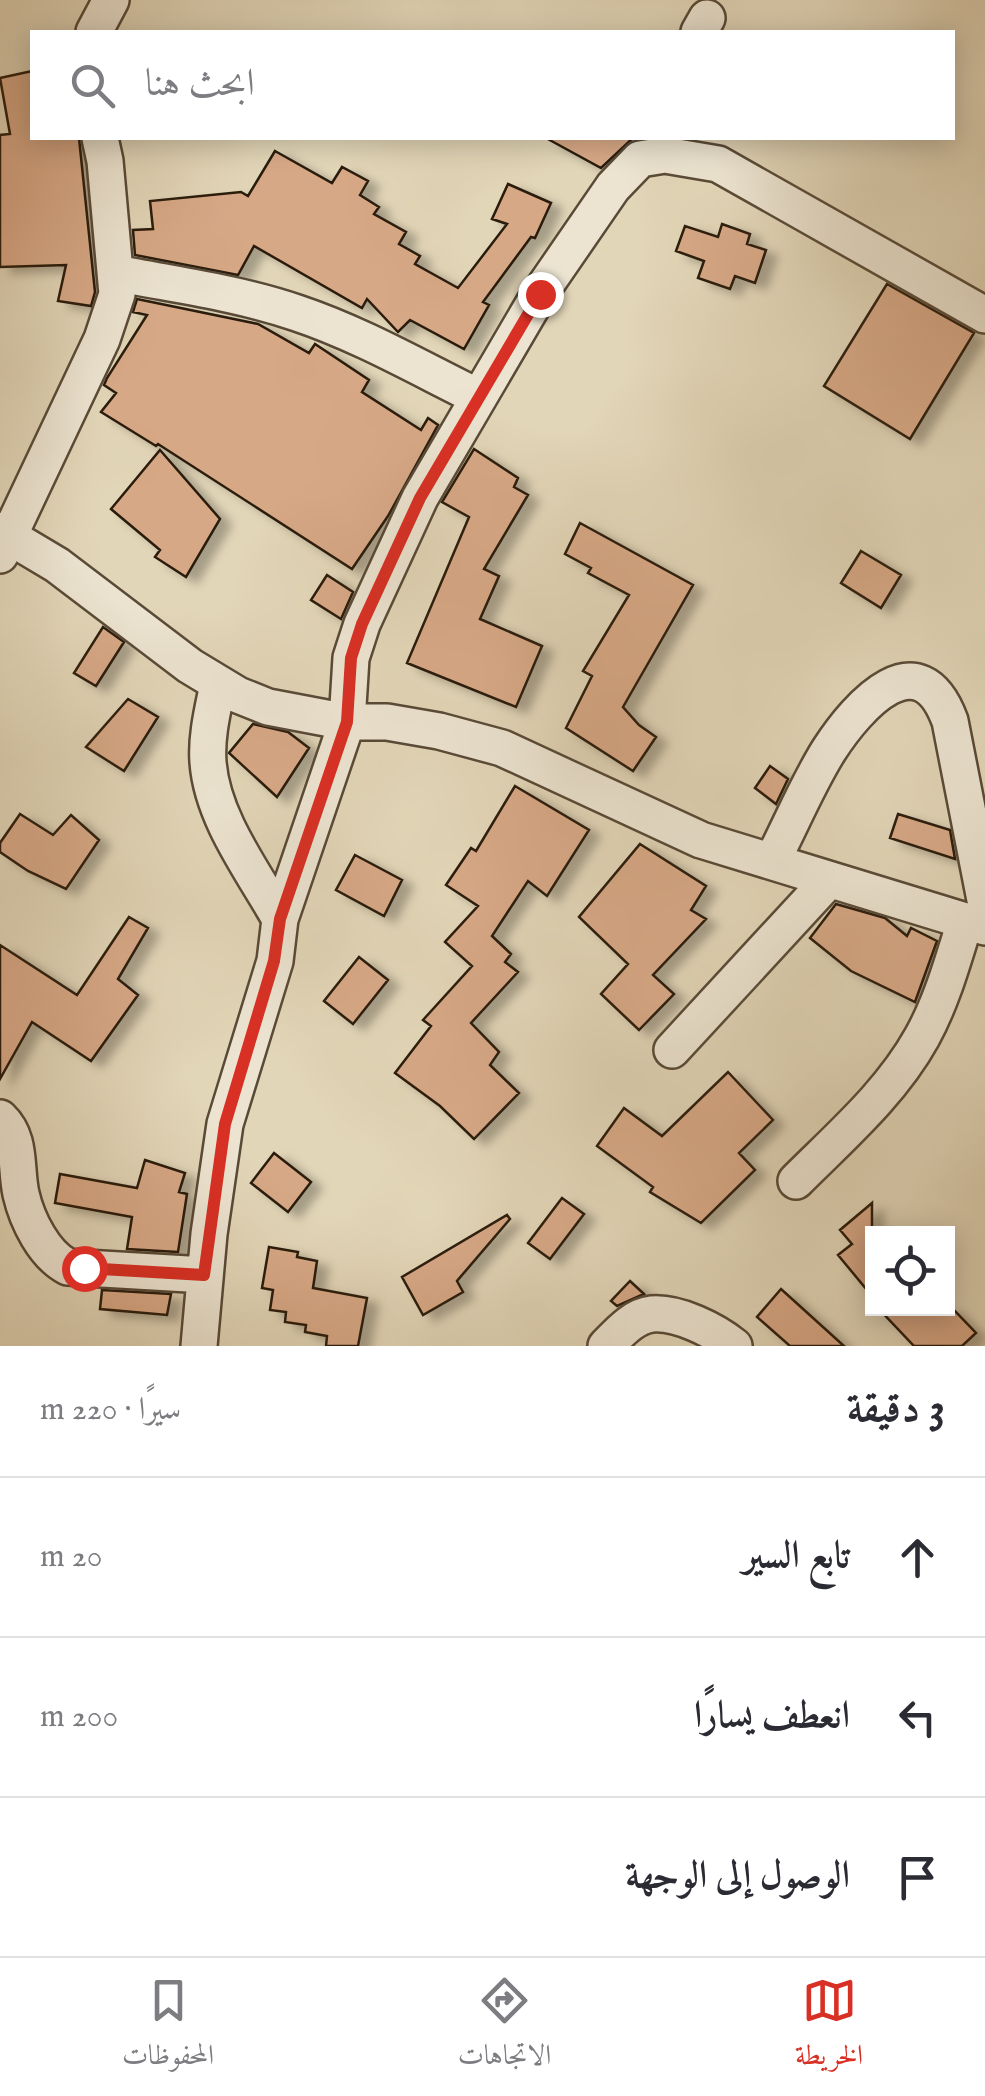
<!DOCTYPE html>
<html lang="ar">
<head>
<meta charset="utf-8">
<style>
	:root { --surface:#fff; --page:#f7f7f7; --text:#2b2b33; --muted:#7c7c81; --line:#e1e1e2; --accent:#d93025 }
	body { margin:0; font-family:"IM FELL English",Amiri,serif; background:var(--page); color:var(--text); direction:rtl }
	.controls { position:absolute; right:30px; bottom:30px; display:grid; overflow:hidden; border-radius:0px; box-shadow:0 5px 25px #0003 }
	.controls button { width:90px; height:90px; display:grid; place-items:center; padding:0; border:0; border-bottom:2px solid var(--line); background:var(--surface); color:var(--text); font:50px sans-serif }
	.stop { position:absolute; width:30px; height:30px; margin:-22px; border:8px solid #d93025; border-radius:50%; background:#fff }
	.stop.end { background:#d93025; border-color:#fff; box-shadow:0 2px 10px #0008 }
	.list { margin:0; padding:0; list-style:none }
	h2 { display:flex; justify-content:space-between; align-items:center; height:130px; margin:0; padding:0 40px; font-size:42px }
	h2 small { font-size:32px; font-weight:400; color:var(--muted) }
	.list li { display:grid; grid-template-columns:65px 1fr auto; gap:30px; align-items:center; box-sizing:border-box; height:160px; padding:0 40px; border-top:2px solid var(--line) }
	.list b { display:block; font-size:38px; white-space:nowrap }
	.list em { font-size:32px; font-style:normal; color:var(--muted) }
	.icon { flex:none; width:55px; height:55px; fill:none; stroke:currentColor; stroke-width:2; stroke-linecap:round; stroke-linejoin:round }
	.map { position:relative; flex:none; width:985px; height:1346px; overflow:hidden; direction:ltr }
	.search { position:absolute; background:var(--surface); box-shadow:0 5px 25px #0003; left:30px; right:30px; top:30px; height:110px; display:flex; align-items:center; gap:25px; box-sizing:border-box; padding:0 35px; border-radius:0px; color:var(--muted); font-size:38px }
	.sheet { height:610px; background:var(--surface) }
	nav { display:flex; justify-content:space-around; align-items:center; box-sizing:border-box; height:140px; border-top:2px solid var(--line); background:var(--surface); font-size:28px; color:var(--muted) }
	nav a { display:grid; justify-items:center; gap:5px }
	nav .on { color:var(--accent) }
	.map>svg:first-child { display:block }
	.building { fill:#d7a886; stroke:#2b1c0c; stroke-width:2.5; filter:url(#shadow) }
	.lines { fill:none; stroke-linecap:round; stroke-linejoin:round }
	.minor-casing { stroke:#594a37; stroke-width:40 }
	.minor { stroke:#ece4d1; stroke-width:35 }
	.route { stroke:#d93025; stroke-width:12 }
</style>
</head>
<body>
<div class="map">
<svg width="985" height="1346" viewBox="0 0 985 1346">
	<defs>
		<filter id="shadow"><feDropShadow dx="11" dy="6" stdDeviation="5" flood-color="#0004"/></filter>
	</defs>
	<rect width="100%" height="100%" fill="#e2d6b8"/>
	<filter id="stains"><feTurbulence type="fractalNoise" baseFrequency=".002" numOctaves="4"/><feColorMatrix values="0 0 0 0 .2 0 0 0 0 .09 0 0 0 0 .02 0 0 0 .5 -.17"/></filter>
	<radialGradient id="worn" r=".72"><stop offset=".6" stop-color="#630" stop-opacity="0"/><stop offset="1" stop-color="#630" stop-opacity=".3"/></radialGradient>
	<path class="building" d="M32 71V138H79L95 292 91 306 58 301 66 265 0 267V135L10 134 0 78Z
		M546 138H633L601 168Z
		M275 151 332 183 342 167 368 181 360 195 379 207 374 214 406 232 399 244 420 256 415 264 458 288 507 224 492 219 508 184 551 203 535 238 531 237 483 302 489 305 464 349 410 320 398 332 367 299 362 308 254 246 238 275 135 255 133 230 153 229 150 201 241 192 248 196Z
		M722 224 750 234 747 244 766 250 755 283 735 276 730 289 698 278 704 261 676 251 685 226 718 237Z
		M887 284 974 333 910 439 824 386Z
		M137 299 258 324 309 353 315 344 369 380 362 392 421 430 428 418 438 425 388 516 352 569 158 444 156 446 101 412 116 393 104 385 107 378 147 315 133 312Z
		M474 449 518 478 514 487 528 495 484 569 499 576 480 619 542 646 516 707 407 663 469 517 442 502Z
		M160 450 220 519 186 577 155 557 160 550 111 509Z
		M580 523 693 585 623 707 639 725 656 737 633 771 566 728 592 676 583 671 629 595 588 573 591 568 565 554Z
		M861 551 901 575 881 608 841 583Z
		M327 575 353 592 341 619 311 600Z
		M103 627 124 642 96 686 74 673Z
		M128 699 158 717 124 771 86 747Z
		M253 724 288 732 309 748 277 797 229 753Z
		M770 766 788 779 776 804 755 788Z
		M515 786 589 830 547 896 528 881 492 936 511 954 505 962 518 972 471 1023 499 1052 490 1065 519 1093 474 1139 440 1106 395 1073 431 1026 423 1020 472 966 445 942 478 906 446 885 471 848 476 851Z
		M20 814 53 835 71 815 99 840 66 889 28 871 0 852V843Z
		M898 814 950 830 955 859 890 838Z
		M640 844 706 886 691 910 706 919 653 975 674 994 639 1030 601 994 628 964 579 917Z
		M355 855 402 880 384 916 336 890Z
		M836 904 885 918 907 936 911 928 937 941 915 1002 851 971 810 938Z
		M129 917 148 928 118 979 138 995 91 1061 32 1022 0 1079V945L77 995Z
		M359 957 388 980 353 1024 324 1001Z
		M728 1072 773 1120 739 1153 755 1170 701 1223 650 1192 653 1187 597 1146 624 1108 662 1136Z
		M274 1153 311 1182 288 1212 251 1183Z
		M145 1160 185 1173 179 1192 187 1194 178 1252 127 1249 132 1217 55 1203 60 1174 137 1188Z
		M562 1198 584 1214 550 1259 528 1243Z
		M872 1203V1296L838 1255 852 1244 840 1230Z
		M507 1215 510 1219 457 1281 463 1292 423 1315 402 1277Z
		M269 1247 298 1252 297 1257 317 1261 313 1288 367 1298 358 1346H326L327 1336 305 1332 306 1325 285 1322 286 1312 270 1310 273 1290 262 1288Z
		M630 1281 644 1294 617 1306 611 1301Z
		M781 1289 844 1346H790L757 1317Z
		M102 1290 171 1294 167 1315 100 1309Z
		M878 1308H952L976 1333 962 1346H914Z"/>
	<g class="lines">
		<g class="minor-casing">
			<path id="minor" d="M94 32 111 0
				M699 32 707 18
				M116 273C176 285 239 293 297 313 360 334 419 368 478 397
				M0 531 57 565 190 666 238 695 268 707 347 722H387L439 731 502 748 701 840 985 927
				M0 555 102 339 117 294 105 161 100 138
				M218 684C213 709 206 736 208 762 212 818 253 871 280 919
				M772 861C791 825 807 785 829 750 858 705 919 637 950 721L985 900
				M672 1050 828 881
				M0 1118C22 1139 15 1167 21 1194 27 1220 44 1255 68 1267L205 1275
				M796 1181C841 1136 891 1093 922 1037 942 1001 953 960 965 922
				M199 1346 209 1234 225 1124 275 961 280 919 347 722 351 658 362 624 420 498 540 293 613 187 640 159 665 155 718 164 985 315
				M606 1346C618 1334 633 1316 652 1314 678 1312 714 1330 734 1346"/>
		</g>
		<use href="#minor" class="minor"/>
	</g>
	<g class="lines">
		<path class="route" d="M84 1268 204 1275 225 1124 274 961 280 919 347 722 351 658 362 624 420 498 540 294"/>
	</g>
	<rect width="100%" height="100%" filter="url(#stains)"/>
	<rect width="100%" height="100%" fill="url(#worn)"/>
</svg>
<div class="controls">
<button><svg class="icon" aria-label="locate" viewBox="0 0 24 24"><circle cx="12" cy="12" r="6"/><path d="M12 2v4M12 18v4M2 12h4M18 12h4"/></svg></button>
</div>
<div class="stop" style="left:84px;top:1268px"></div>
<div class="stop end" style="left:540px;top:294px"></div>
<div class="search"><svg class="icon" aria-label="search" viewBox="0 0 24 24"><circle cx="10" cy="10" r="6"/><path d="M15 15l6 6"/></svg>ابحث هنا</div>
</div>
<section class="sheet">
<h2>3 دقيقة<small>سيرًا · 220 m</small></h2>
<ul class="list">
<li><svg class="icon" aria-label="ahead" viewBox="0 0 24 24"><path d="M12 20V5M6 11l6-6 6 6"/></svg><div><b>تابع السير</b></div><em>20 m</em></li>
<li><svg class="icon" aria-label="left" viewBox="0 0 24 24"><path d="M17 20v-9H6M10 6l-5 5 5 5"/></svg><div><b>انعطف يسارًا</b></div><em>200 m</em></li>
<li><svg class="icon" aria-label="arrive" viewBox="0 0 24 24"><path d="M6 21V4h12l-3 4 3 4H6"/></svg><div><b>الوصول إلى الوجهة</b></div></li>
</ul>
</section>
<nav>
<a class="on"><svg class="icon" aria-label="map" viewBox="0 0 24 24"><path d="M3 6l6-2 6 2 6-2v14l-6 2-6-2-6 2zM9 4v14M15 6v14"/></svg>الخريطة</a>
<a><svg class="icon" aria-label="directions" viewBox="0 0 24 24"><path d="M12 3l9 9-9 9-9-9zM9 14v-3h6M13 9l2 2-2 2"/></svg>الاتجاهات</a>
<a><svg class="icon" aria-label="saved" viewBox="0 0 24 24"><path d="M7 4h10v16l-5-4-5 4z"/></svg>المحفوظات</a>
</nav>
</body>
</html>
